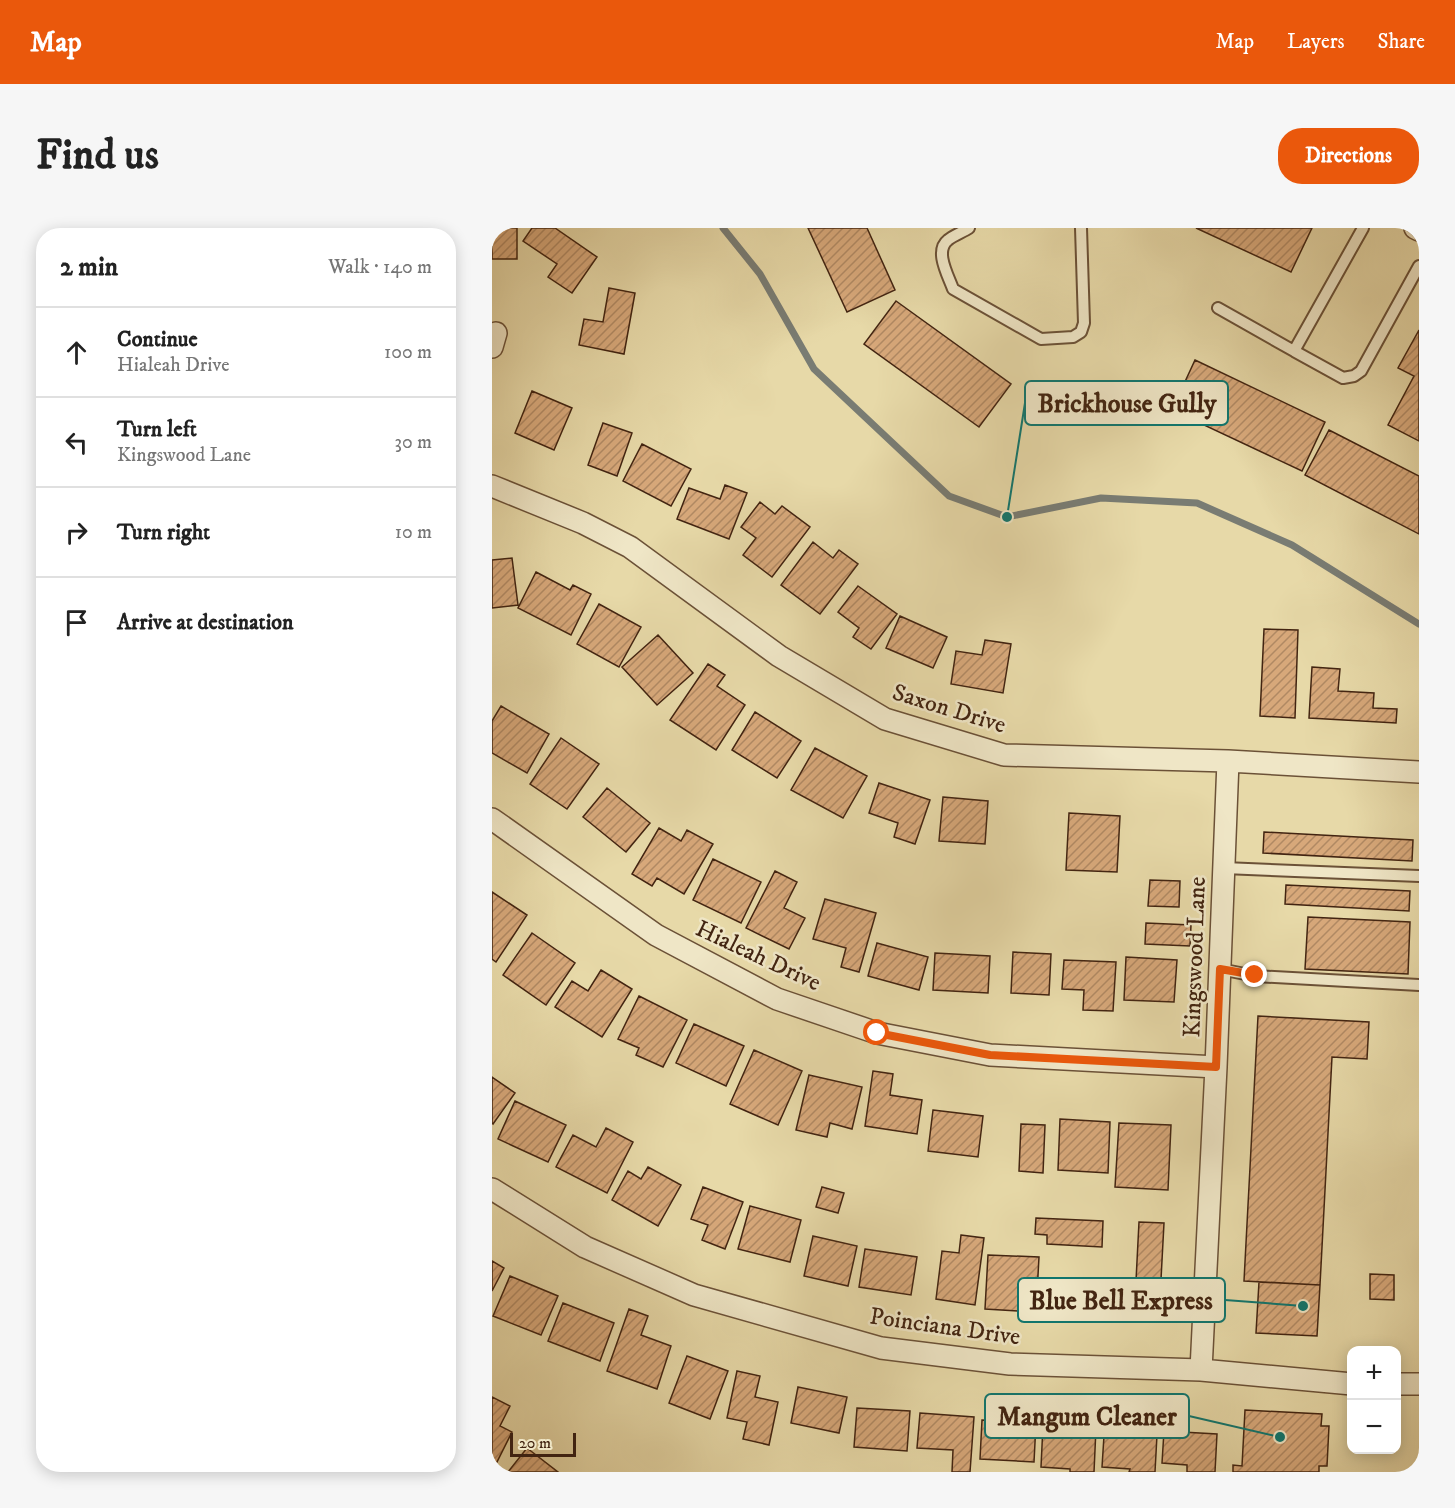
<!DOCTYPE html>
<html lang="en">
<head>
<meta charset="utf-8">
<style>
	:root { --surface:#fff; --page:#f6f6f6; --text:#222; --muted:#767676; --line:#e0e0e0; --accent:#ea580c }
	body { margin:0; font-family:"IM FELL DW Pica",serif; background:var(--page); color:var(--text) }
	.controls { position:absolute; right:18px; bottom:18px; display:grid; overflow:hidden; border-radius:12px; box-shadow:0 3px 15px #0003 }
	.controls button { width:54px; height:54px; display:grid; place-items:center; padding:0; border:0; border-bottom:2px solid var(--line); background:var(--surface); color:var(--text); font:30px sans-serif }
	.scale { position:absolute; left:18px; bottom:15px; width:66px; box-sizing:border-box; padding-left:6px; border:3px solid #422411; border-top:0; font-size:16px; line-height:21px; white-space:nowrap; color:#422411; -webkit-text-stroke:4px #efe6c6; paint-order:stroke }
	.stop { position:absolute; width:18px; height:18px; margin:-14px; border:4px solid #ea580c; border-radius:50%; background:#fff }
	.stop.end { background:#ea580c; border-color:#fff; box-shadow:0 2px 6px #0008 }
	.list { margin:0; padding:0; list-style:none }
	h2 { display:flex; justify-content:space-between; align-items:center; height:78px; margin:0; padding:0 24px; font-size:26px }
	h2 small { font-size:20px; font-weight:400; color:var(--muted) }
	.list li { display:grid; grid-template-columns:39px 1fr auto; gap:18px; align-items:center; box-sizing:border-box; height:90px; padding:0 24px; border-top:2px solid var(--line) }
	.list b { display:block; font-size:22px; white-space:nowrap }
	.list p { margin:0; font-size:20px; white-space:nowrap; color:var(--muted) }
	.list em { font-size:20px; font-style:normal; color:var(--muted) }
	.icon { flex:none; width:33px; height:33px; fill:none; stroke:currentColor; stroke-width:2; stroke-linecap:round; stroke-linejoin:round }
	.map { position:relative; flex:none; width:927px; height:1244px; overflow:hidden; border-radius:24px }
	header { display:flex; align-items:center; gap:36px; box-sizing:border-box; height:84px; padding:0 30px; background:var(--accent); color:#fff }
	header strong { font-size:28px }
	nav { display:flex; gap:33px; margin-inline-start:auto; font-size:21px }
	.intro { display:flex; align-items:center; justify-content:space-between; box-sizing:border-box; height:144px; padding:0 36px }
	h1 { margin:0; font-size:42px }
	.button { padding:15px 27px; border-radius:24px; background:var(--accent); color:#fff; font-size:21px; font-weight:700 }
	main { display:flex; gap:36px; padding:0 36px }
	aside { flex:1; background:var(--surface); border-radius:24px; box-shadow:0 3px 15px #0003 }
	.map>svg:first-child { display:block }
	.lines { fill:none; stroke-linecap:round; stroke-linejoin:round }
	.stream { stroke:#797c73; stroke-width:7 }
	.building { fill:url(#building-hatch); stroke:#422411; stroke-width:1.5 }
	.service-casing { stroke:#6b5137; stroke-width:14 }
	.minor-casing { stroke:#6b5137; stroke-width:24 }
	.service { stroke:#efe6c6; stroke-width:10 }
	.minor { stroke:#efe6c6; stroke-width:21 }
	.route { stroke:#ea580c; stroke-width:8 }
	.labels { text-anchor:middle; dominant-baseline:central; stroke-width:5; stroke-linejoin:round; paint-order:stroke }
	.street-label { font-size:24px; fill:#422411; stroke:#efe6c6 }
	.leader { fill:none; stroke:#0f766e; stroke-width:2 }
	.callout-dot { fill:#0f766e; stroke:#efe6c6; stroke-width:2 }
	.callout { fill:#efe6c6; stroke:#0f766e; stroke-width:2 }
	.callout-label { font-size:26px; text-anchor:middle; font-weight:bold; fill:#422411 }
</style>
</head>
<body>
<header>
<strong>Map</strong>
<nav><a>Map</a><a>Layers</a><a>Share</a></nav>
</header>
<div class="intro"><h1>Find us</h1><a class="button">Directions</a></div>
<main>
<aside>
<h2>2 min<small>Walk · 140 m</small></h2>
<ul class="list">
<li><svg class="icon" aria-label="ahead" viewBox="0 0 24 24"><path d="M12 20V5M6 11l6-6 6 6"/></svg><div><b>Continue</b><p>Hialeah Drive</p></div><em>100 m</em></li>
<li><svg class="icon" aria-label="left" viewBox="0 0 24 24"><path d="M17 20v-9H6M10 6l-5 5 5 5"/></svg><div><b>Turn left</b><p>Kingswood Lane</p></div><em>30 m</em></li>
<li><svg class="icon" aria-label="right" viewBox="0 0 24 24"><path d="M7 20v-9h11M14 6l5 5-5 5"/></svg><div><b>Turn right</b></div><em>10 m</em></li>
<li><svg class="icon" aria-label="arrive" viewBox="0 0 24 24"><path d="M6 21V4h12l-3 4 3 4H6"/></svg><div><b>Arrive at destination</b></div></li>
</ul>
</aside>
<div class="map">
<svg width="927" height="1244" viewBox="0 0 927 1244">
	<defs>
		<pattern id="building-hatch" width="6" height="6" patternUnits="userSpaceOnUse" patternTransform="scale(1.5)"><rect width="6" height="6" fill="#d7a87a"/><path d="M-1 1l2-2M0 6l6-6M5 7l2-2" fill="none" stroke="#b08963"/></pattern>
	</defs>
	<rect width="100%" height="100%" fill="#e7d9a8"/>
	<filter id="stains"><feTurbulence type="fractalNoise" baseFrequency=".00333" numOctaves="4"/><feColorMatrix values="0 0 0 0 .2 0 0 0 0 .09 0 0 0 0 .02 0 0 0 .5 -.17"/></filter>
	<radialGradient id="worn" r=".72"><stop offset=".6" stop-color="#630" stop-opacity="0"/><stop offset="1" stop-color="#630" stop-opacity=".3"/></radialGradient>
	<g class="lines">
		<path class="stream" d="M231 0 268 46 322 141 457 268 515 289 609 270 705 275 800 317 927 396"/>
	</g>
	<path class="building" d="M0 0H25V31H0Z
		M40 0H63L105 29 80 65 56 49 65 36 31 13Z
		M316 0H375L403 62 355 84Z
		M704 0H820L799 44Z
		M117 60 143 65 132 126 87 117 92 91 111 94Z
		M404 73 519 156 487 199 372 116Z
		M927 102V213L896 197 922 148 906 140Z
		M703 132 833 194 810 243 680 182Z
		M40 163 80 180 62 222 23 205Z
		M111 195 140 205 125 248 96 237Z
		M837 202 927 248V306L813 247Z
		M150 216 199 241 179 278 131 253Z
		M233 257 255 265 237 311 185 291 197 260 228 271Z
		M268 274 283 286 290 278 318 299 280 349 251 327 264 310 249 299Z
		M321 314 341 330 347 322 366 336 328 386 289 357Z
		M20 330 26 377 0 380V332Z
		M44 344 78 362 81 357 99 366 79 407 26 380Z
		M366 358 405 386 379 421 361 409 367 400 346 384Z
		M107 376 149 399 127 439 85 416Z
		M408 388 455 409 441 440 394 420Z
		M772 401 806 402 803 490 768 488Z
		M166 407 201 445 165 477 130 439Z
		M493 412 519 416 511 465 459 456 464 423 490 427Z
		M216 436 233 447 225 458 253 477 224 522 178 492Z
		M820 439 848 441 846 463 882 465 881 480 905 481 904 495 817 490Z
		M9 478 57 506 35 545 0 525V493Z
		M263 484 309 513 285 550 240 522Z
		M69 510 107 536 75 581 38 556Z
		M323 520 375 548 351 590 299 562Z
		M387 555 438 572 423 616 402 609 406 595 377 585Z
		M115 560 158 595 134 624 91 589Z
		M451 569 496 573 493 616 447 613Z
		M577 585 628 588 625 644 574 642Z
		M167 600 189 613 195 602 221 616 192 666 165 650 160 658 140 646Z
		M772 604 921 612 920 633 771 625Z
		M221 631 269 654 249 695 201 672Z
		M283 643 305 654 292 680 313 690 297 721 254 700Z
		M658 652 688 653 687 679 656 678Z
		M794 657 918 663 917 683 793 676Z
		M0 664 35 687 4 734 0 731Z
		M333 671 384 685 367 744 349 739 354 720 321 711Z
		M816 689 918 694 916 746 813 741Z
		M654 695 699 697 698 718 653 716Z
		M40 705 83 735 54 777 11 747Z
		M385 715 436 729 427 762 376 748Z
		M521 724 559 726 557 767 519 765Z
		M443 725 498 728 496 765 441 762Z
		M634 729 685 732 682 774 632 772Z
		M572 732 624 734 621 783 591 782 592 762 570 761Z
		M109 742 140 761 110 809 63 779 80 753 96 763Z
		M147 768 195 792 171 839 144 827 147 820 126 811Z
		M766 788 877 794 875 831 840 829 828 1057 752 1053Z
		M202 796 252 818 234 858 184 835Z
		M262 822 310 843 286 897 238 876Z
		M381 843 401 846 398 867 430 872 425 906 373 898Z
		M317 847 370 859 360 901 338 895 335 909 304 902Z
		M0 849 23 865 1 896 0 895Z
		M23 873 74 897 56 934 6 911Z
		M441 882 491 888 486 929 436 923Z
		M568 891 618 894 616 945 566 942Z
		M627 895 679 897 676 962 623 959Z
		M529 896 553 897 551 945 527 943Z
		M114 900 141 914 115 965 64 939 81 907 104 919Z
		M156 939 189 957 166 998 120 972 136 943 149 951Z
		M211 959 251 974 233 1021 210 1012 216 997 199 991Z
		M330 959 352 965 346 985 324 979Z
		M258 978 309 992 298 1034 246 1021Z
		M544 990 611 993 610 1019 555 1016V1007L543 1006Z
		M647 994 672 995 667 1089 621 1087 623 1052 644 1053Z
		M469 1007 492 1010 483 1077 444 1071 450 1023 467 1025Z
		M321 1008 365 1018 356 1058 312 1048Z
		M373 1021 425 1029 419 1067 367 1059Z
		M496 1027 547 1029 544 1084 493 1081Z
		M0 1033 12 1040 0 1063Z
		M878 1046 902 1047V1072L878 1071Z
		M18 1048 66 1068 49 1107 1 1088Z
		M767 1054 828 1057 825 1108 764 1105Z
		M71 1075 122 1095 108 1133 56 1113Z
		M137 1081 156 1088 149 1107 179 1118 165 1161 115 1143Z
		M195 1128 236 1143 218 1191 177 1175Z
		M245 1143 268 1148 263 1169 286 1174 277 1217 251 1211 255 1194 235 1190Z
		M306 1159 355 1169 347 1205 299 1195Z
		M0 1169 18 1178 8 1198 20 1204 0 1244Z
		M365 1180 418 1183 415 1223 362 1219Z
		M753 1182 830 1186 829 1198H837L835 1238H827V1244H741V1237L750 1238Z
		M428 1185 482 1189 478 1244H460L461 1222 425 1220Z
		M490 1192 544 1195 542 1234 488 1231Z
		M613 1192 627 1193 626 1204 665 1207 663 1244H637L638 1241 610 1239Z
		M551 1197 604 1200 602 1244H578V1241L549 1239Z
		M672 1203 725 1206 723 1244H695V1237L670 1235Z
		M35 1220 66 1244H16Z"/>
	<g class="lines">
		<g class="service-casing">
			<path id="service" d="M477 0C471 4 462 7 456 12 442 23 456 47 461 61L549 111 581 109 589 104 592 95 589 0
				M871 0 802 123 851 150 862 148 869 143 927 38
				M726 80 802 123
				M732 640 927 648
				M728 741 763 748 927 757"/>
		</g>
		<g class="minor-casing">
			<path id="minor" d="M923 0 927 2
				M0 119 4 105
				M0 258 91 295 138 319 287 428 393 491 512 527 736 533 927 544
				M0 591 164 707 285 771 385 805 498 827 724 839
				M0 961 93 1019 202 1067 389 1120 518 1136 709 1142 860 1156
				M709 1142 724 839 736 533
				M904 1156H927"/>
		</g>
		<use href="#service" class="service"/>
		<use href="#minor" class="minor"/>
	</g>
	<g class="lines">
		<path class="route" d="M385 805 498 827 724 839 728 741 763 747"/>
	</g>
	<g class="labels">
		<g class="street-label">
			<text transform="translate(457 481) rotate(17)">Saxon Drive</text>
			<text transform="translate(266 728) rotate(25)">Hialeah Drive</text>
			<text transform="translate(703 729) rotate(-88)">Kingswood Lane</text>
			<text transform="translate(453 1099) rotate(8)">Poinciana Drive</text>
		</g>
	</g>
	<path class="leader" d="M515 289L533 175M811 1078L733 1072M788 1209L697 1188"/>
	<g class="callout-dot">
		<circle cx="515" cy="289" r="6"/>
		<circle cx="811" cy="1078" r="6"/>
		<circle cx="788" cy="1209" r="6"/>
	</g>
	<g class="callout">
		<rect x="533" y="153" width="203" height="44" rx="6"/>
		<rect x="526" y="1050" width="207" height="44" rx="6"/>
		<rect x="493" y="1166" width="204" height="44" rx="6"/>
	</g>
	<g class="callout-label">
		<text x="635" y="184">Brickhouse Gully</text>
		<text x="629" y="1081">Blue Bell Express</text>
		<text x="595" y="1197">Mangum Cleaner</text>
	</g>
	<rect width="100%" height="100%" filter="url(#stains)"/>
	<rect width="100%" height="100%" fill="url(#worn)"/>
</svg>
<div class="controls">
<button>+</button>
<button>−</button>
</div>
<div class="scale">20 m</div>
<div class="stop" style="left:385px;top:805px"></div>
<div class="stop end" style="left:763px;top:747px"></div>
</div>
</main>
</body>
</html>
